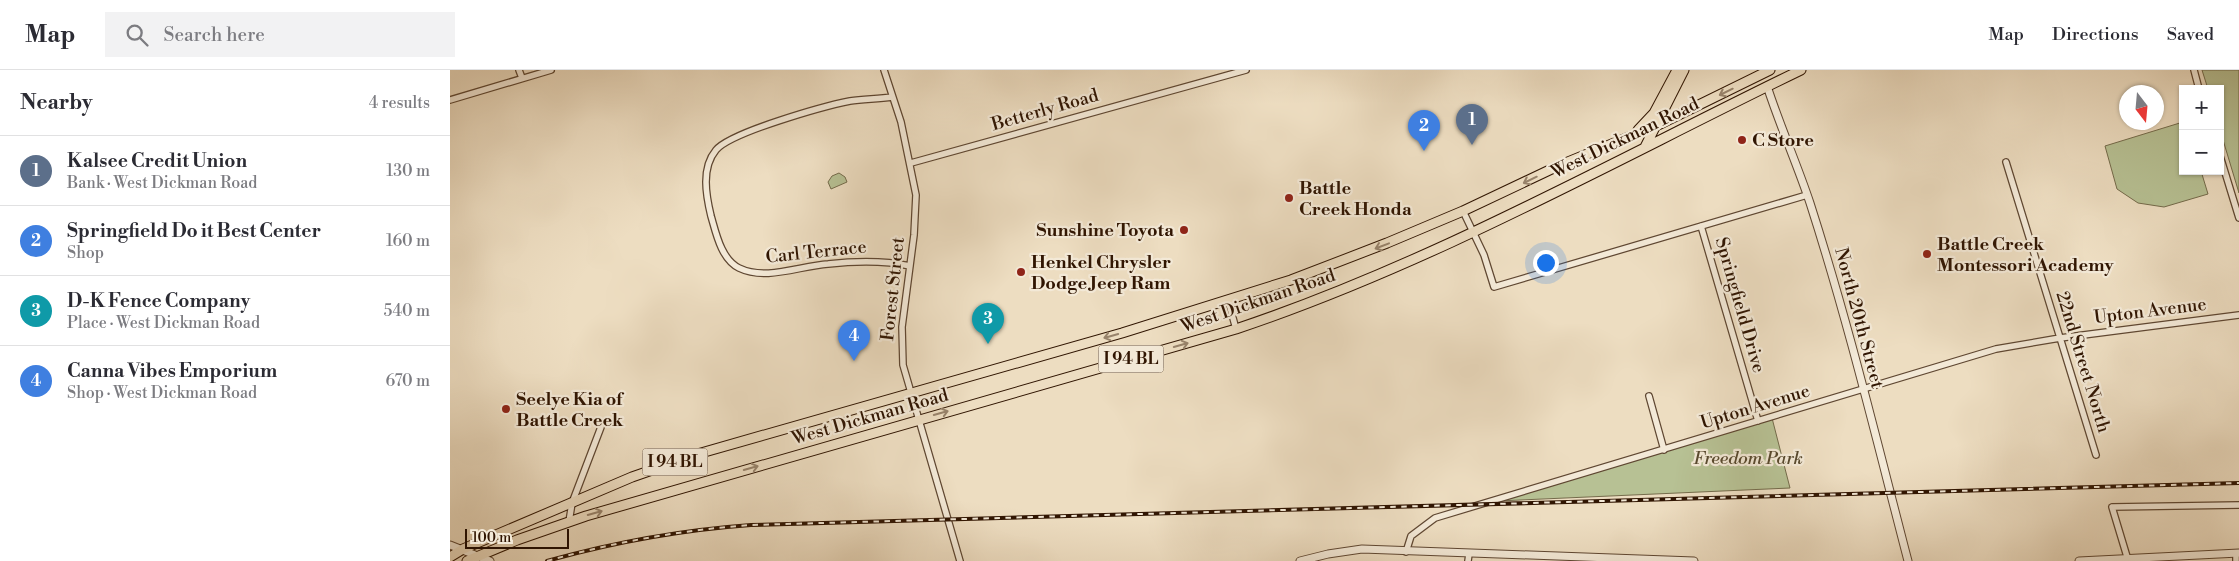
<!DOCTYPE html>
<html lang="en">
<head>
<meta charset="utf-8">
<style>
	:root { --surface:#fff; --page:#f2f2f3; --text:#2b2b33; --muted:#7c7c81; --line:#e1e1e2; --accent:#111827 }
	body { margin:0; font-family:"Libre Bodoni",serif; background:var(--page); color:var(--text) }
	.controls { position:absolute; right:15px; top:15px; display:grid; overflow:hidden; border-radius:0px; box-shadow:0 1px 4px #0004 }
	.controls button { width:45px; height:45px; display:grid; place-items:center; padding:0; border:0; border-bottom:1px solid var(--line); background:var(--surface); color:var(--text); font:25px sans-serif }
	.compass { position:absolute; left:1669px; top:15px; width:45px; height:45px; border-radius:50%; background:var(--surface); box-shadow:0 1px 4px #0004; rotate:164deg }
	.scale { position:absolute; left:15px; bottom:12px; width:104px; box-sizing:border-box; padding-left:5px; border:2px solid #301502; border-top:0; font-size:14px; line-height:18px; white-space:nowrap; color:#301502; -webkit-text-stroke:4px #f3e9d7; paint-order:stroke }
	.you { position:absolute; left:1095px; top:192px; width:18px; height:18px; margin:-12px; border:4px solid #fff; border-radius:50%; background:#1a73e8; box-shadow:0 0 0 8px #1a73e833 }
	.badge { display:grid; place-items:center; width:32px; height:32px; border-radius:50%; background:var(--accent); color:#fff; font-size:16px; font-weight:700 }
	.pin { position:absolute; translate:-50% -41px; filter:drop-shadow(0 1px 2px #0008) }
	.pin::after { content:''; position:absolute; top:26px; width:18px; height:15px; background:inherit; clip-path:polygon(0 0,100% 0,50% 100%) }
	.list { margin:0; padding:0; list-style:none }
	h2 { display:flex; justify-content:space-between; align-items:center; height:65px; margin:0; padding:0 20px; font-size:21px }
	h2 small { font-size:16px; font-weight:400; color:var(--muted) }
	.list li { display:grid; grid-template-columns:32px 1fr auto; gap:15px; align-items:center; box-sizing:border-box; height:70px; padding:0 20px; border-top:1px solid var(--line) }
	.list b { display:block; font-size:19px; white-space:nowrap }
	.list p { margin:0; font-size:16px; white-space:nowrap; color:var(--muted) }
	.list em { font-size:16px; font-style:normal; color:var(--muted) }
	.icon { flex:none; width:28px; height:28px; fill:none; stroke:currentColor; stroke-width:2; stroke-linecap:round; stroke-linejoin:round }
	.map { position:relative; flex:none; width:1789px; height:491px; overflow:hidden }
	header { display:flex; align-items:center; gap:30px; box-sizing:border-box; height:70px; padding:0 25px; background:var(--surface); border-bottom:1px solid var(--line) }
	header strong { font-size:24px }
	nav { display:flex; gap:28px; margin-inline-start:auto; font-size:18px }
	.search { width:350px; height:45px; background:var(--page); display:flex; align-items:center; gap:12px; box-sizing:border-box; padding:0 18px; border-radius:0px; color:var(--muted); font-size:19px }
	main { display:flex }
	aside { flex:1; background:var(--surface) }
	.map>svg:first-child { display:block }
	.green { fill:#b7c194; stroke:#746b4b }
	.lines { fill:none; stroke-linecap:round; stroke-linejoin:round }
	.minor-casing { stroke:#5f4732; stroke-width:8 }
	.tertiary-casing { stroke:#5f4732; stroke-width:9 }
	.primary-casing { stroke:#301502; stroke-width:11 }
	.minor { stroke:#f3e9d7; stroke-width:5.5 }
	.tertiary { stroke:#f3e9d7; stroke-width:7 }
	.primary { stroke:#edddc1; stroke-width:9 }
	.rail-casing { stroke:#301502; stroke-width:4 }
	.rail { stroke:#f3e9d7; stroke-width:2; stroke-dasharray:5.5; stroke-linecap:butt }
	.oneway { stroke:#98836b }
	.poi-dot { fill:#8f2418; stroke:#f3e9d7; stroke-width:2 }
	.labels { text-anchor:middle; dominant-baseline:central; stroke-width:4.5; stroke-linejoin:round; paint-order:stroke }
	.shield { fill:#f3e9d7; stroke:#6a5542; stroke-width:1 }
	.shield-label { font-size:16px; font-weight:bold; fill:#301502 }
	.street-label { font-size:18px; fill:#301502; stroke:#f3e9d7 }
	.poi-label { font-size:18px; font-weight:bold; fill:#301502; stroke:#f3e9d7; text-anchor:start }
	.park-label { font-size:18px; font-style:italic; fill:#58492e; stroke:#f3e9d7 }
</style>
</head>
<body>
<header>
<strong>Map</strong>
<div class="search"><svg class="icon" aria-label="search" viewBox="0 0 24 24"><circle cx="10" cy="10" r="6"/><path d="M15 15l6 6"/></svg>Search here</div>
<nav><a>Map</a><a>Directions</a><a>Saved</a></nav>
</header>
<main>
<aside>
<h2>Nearby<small>4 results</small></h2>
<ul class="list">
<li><span class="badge" style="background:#5c6f8a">1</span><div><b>Kalsee Credit Union</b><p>Bank · West Dickman Road</p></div><em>130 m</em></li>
<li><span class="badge" style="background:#3f7fe0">2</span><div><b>Springfield Do it Best Center</b><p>Shop</p></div><em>160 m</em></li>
<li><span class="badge" style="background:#0f9aa8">3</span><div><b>D-K Fence Company</b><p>Place · West Dickman Road</p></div><em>540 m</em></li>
<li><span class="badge" style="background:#3f7fe0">4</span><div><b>Canna Vibes Emporium</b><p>Shop · West Dickman Road</p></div><em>670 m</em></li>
</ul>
</aside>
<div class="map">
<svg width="1789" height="491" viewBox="0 0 1789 491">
	<rect width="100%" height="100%" fill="#edddc1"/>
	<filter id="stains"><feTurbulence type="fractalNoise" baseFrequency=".004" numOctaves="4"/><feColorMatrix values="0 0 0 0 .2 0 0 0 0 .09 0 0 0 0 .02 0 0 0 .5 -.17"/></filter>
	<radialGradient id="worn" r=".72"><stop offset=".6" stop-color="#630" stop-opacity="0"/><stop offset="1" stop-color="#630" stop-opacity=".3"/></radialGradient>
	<path class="green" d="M1752 0H1789V123L1770 60V19H1758Z
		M1733 52V101H1751L1758 124 1714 137 1688 133 1667 119 1655 76Z
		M389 103 395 107 397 112 381 119 378 112 382 106Z
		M1322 348 1340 418 1048 431Z"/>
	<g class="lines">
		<g class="minor-casing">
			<path id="minor" d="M69 0 72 8
				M434 0 451 52 466 125 464 165 452 257 453 295 510 491
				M1744 0 1749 19
				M442 27C428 29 414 29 400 31 375 36 281 62 266 80 251 98 256 125 261 146 266 163 271 189 289 198 316 211 349 196 378 194 406 191 432 190 460 196
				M0 30 101 0
				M1770 86 1789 148
				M1556 92 1646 385
				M461 93 796 0
				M1013 141 1034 185 1044 217 1357 125
				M1251 156 1308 351
				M778 230 786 259
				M1199 326 1214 380
				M119 452 122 433 151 357
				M956 482 961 466 985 448 1546 279 1610 268 1789 245
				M1678 490 1662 437 1789 435
				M1018 491 1019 484
				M1786 491V483"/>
		</g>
		<g class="tertiary-casing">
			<path id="tertiary" d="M1317 16C1330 56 1347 94 1360 133 1398 251 1427 372 1458 491
				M0 475 40 491
				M850 491 878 484 912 479 1244 491
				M1629 491 1789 483"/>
		</g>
		<g class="primary-casing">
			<path id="primary" d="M1188 60 1204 43 1227 0
				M1195 77 1234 0
				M0 487 13 479 182 407 251 383 672 263 841 210 937 173 1013 141 1108 96 1208 55 1320 0
				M17 491 67 470 136 446 786 259C983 193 1165 90 1351 0"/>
		</g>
		<use href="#minor" class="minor"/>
		<use href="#tertiary" class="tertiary"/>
		<use href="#primary" class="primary"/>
		<g class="rail-casing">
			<path id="rail" d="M97 491C165 472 231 460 301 455L1789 413"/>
		</g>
		<use href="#rail" class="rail"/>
	</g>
	<defs><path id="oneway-shaft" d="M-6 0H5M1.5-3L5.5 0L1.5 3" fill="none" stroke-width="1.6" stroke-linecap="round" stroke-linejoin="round" transform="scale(1.25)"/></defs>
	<g class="oneway">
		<use href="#oneway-shaft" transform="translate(1276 22) rotate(154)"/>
		<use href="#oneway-shaft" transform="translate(1080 110) rotate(154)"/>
		<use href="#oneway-shaft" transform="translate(932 176) rotate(159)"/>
		<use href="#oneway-shaft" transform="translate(661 266) rotate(164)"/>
		<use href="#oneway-shaft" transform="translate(731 275) rotate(-16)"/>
		<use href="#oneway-shaft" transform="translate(491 343) rotate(-16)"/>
		<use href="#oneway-shaft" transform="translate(301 398) rotate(-16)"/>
		<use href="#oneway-shaft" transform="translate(145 443) rotate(-16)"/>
	</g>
	<g class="poi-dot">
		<circle cx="1292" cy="70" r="5"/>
		<circle cx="839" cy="128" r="5"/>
		<circle cx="734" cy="160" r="5"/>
		<circle cx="1477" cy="184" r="5"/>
		<circle cx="571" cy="202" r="5"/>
		<circle cx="56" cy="339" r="5"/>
	</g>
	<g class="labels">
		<g class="shield">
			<rect x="648.5" y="275.5" width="65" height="27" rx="4"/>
			<rect x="192.5" y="378.5" width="65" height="27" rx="4"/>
		</g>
		<g class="shield-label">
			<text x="681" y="289">I 94 BL</text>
			<text x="225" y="392">I 94 BL</text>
		</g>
		<g class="street-label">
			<text transform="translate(595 40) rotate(-16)">Betterly Road</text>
			<text transform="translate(1175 68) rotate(-26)">West Dickman Road</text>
			<text transform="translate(366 182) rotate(-6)">Carl Terrace</text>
			<text transform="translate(443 219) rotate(-84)">Forest Street</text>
			<text transform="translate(808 231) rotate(-19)">West Dickman Road</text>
			<text transform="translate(1290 235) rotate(74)">Springfield Drive</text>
			<text transform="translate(1700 241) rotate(-7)">Upton Avenue</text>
			<text transform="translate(1409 248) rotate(75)">North 20th Street</text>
			<text transform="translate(1633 292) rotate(73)">22nd Street North</text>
			<text transform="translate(1305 337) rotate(-17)">Upton Avenue</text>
			<text transform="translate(420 347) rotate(-16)">West Dickman Road</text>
		</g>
		<g class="poi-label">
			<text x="1302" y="70">C Store</text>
			<text x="849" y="118">Battle<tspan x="849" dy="21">Creek Honda</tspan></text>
			<text x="724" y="160" text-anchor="end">Sunshine Toyota</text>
			<text x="1487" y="174">Battle Creek<tspan x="1487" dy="21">Montessori Academy</tspan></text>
			<text x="581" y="192">Henkel Chrysler<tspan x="581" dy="21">Dodge Jeep Ram</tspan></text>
			<text x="66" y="329">Seelye Kia of<tspan x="66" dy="21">Battle Creek</tspan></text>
		</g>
		<g class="park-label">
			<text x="1298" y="388">Freedom Park</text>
		</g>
	</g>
	<rect width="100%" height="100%" filter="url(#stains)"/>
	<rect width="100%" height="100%" fill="url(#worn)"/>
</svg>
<div class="controls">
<button>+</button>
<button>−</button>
</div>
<svg class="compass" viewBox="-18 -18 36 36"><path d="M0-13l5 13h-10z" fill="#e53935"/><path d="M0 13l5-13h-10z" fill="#7c7c81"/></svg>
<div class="scale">100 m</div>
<div class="you"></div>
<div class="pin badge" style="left:1022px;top:75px;background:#5c6f8a">1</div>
<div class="pin badge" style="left:974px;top:81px;background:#3f7fe0">2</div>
<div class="pin badge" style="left:538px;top:274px;background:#0f9aa8">3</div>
<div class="pin badge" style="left:404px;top:291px;background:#3f7fe0">4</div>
</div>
</main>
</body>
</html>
